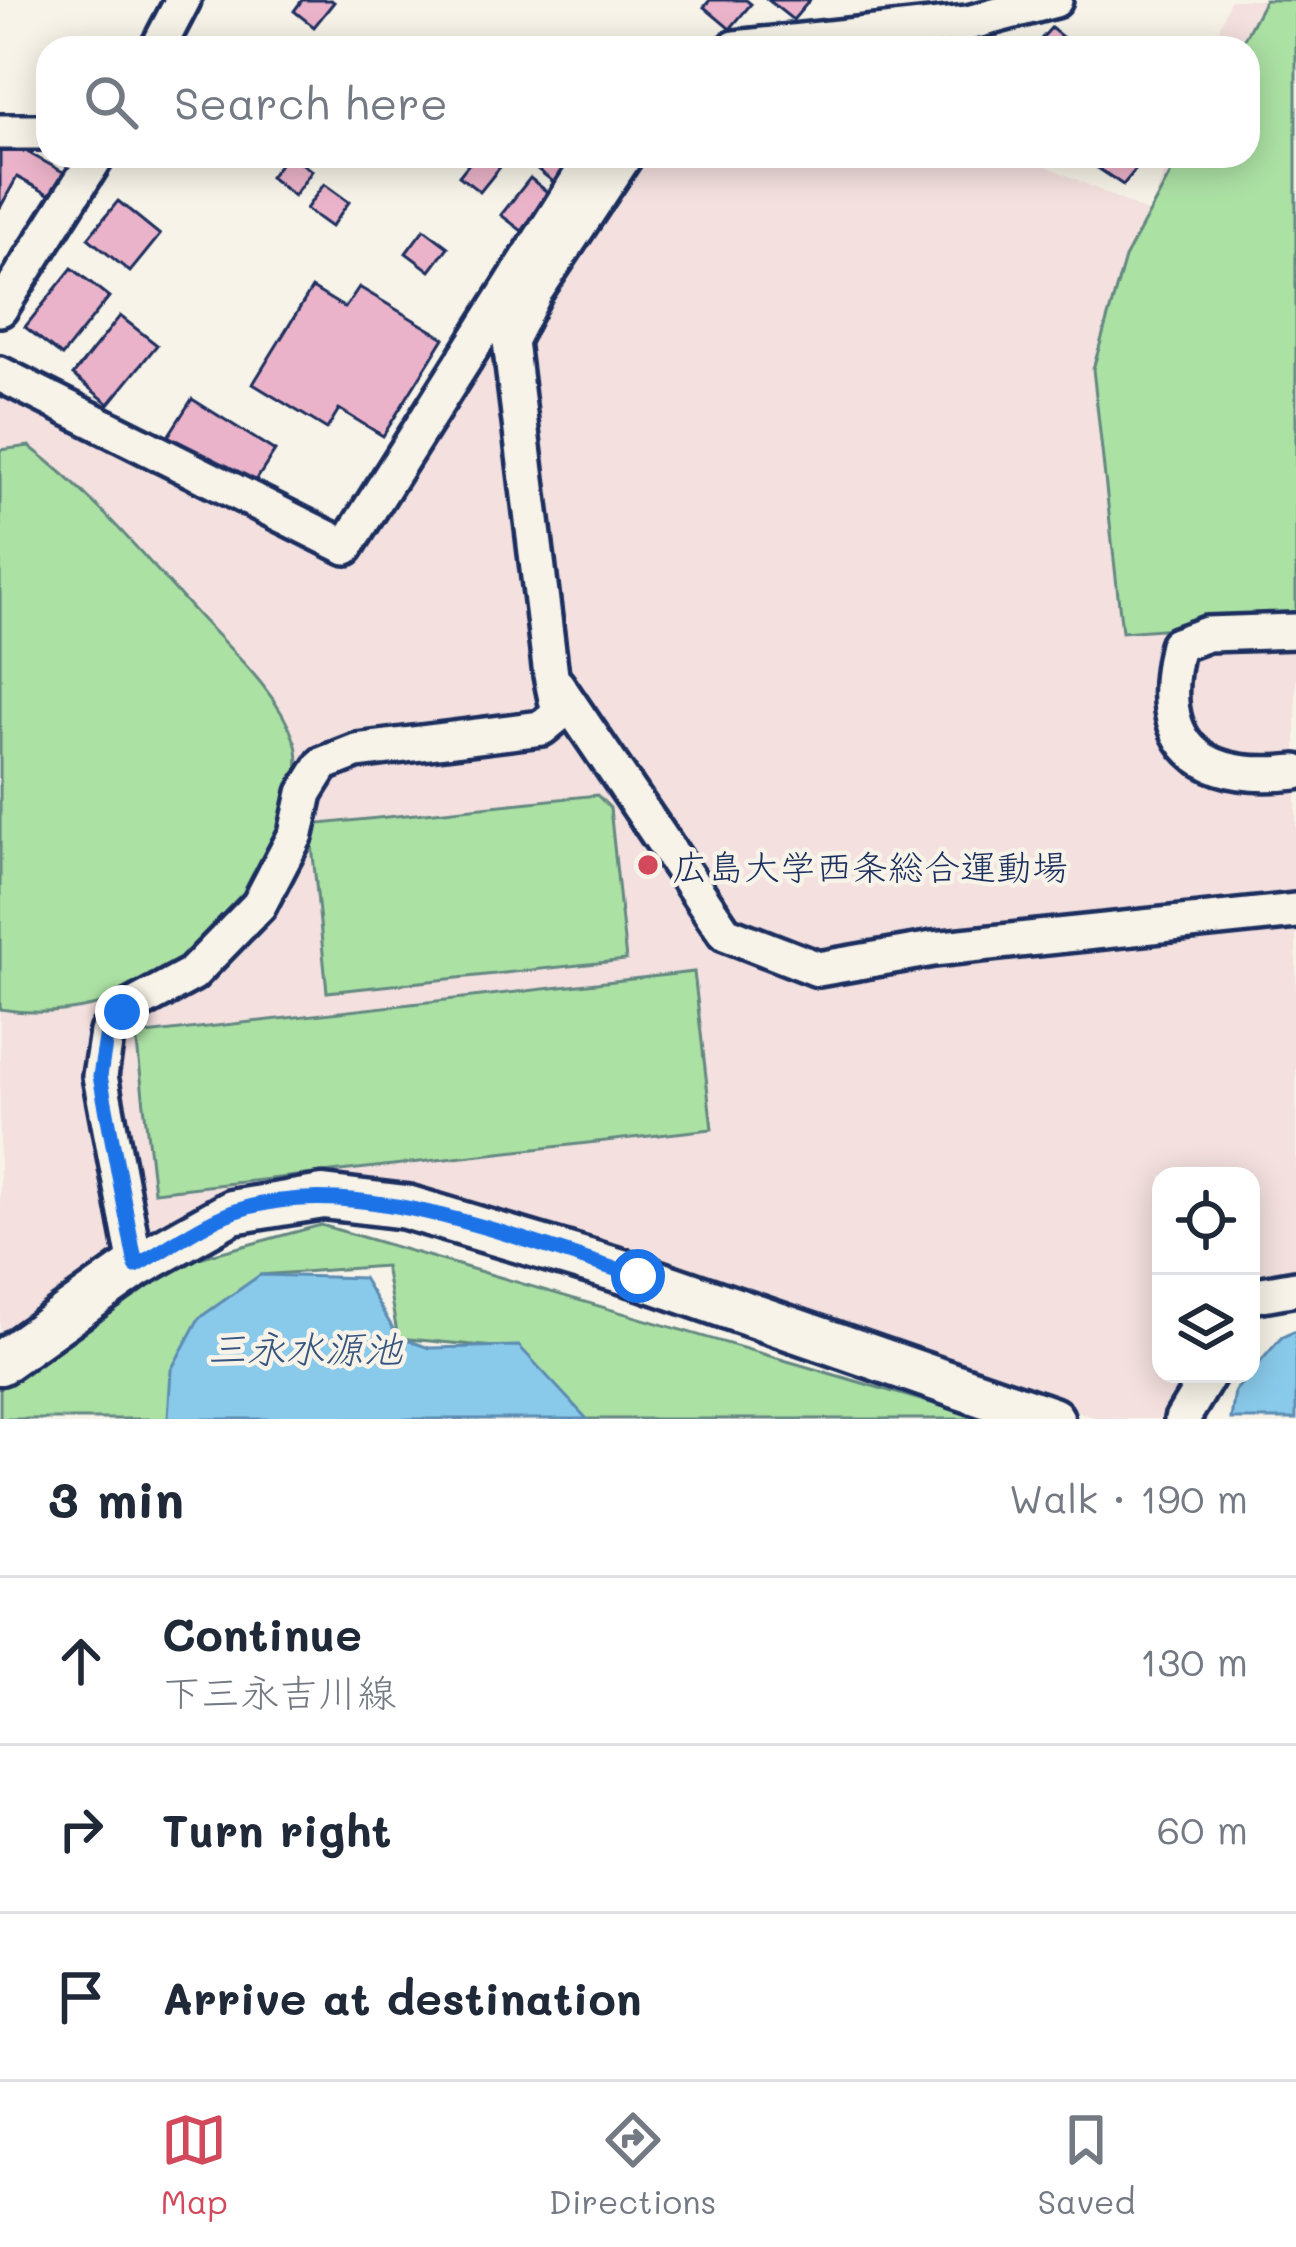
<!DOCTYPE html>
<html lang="en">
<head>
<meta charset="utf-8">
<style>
	:root { --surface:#fff; --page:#f2f2f3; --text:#1f2937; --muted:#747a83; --line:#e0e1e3; --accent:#d1495b }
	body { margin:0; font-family:Mali,"Klee One",sans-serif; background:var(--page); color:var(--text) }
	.controls { position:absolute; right:36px; bottom:36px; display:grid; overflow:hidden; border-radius:24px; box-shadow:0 6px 30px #0003 }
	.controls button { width:108px; height:108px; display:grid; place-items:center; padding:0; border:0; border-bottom:3px solid var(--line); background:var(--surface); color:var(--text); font:60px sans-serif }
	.stop { position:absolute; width:36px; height:36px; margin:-27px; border:9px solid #1a73e8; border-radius:50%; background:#fff }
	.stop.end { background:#1a73e8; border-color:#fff; box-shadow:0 3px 12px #0008 }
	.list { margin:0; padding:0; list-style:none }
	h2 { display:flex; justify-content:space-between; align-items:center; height:156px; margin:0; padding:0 48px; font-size:51px }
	h2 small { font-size:39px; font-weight:400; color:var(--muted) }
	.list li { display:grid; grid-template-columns:78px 1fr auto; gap:36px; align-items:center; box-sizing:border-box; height:168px; padding:0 48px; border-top:3px solid var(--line) }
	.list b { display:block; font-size:45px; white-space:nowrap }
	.list p { margin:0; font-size:39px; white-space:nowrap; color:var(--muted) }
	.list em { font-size:39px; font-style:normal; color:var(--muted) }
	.icon { flex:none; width:66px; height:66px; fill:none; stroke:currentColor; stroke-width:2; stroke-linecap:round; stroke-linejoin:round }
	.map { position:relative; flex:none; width:1296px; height:1419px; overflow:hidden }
	.search { position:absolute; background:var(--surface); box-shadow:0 6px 30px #0003; left:36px; right:36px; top:36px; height:132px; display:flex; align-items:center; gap:30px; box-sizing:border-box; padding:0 42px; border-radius:36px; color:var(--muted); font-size:45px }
	.sheet { height:660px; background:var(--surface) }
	nav { display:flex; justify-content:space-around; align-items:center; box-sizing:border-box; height:168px; border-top:3px solid var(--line); background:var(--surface); font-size:33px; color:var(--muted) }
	nav a { display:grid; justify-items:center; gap:6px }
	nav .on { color:var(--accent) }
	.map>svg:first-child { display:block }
	.built { fill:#f3e0df }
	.green { fill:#ace1a4; stroke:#648881; stroke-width:3 }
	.water { fill:#89caea; stroke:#5d8cb2; stroke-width:3 }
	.building { fill:#ebb3c9; stroke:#1b2f5e; stroke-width:3 }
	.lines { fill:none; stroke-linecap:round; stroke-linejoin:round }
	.minor-casing { stroke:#1b2f5e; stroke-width:42 }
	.major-casing { stroke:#1b2f5e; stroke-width:51 }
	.minor { stroke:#f7f3e8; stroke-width:33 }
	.major { stroke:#f7f3e8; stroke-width:42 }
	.route { stroke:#1a73e8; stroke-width:15 }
	.poi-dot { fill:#d1495b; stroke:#f7f3e8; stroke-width:4.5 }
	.labels { text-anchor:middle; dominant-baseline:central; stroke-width:9; stroke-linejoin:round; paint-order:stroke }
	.poi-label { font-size:36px; fill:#1b2f5e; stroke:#f7f3e8; text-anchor:start }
	.water-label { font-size:39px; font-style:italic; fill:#365681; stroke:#f7f3e8 }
</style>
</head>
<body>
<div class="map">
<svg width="1296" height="1419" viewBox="0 0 1296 1419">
	<rect width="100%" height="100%" fill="#f7f3e8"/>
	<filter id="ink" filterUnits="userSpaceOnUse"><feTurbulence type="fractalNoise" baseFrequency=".00833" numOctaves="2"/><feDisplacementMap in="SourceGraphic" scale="24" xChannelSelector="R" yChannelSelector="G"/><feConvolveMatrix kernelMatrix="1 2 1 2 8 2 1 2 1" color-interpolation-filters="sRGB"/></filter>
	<g filter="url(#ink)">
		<path class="built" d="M1230 0H1296V1281L1251 1289V1176H1161V1374H1196L1164 1419H1100L553 1237 207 1207 99 1265 0 1333V388L350 554 618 156H1025L1149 213 1171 156H1248V48H1212Z"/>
		<path class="green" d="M1265 0H1296V619L1122 632 1093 369 1125 258 1180 156H1248V48H1239Z
			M29 446C92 494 142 554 196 613 232 652 277 690 295 742 303 765 292 799 285 822 249 941 127 1031 0 1009V450Z
			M597 795 610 808 626 960 327 992 310 825Z
			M694 972 712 1129 154 1192 136 1035Z
			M321 1225 986 1419H581L494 1347 398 1338 385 1266 260 1275 190 1419H0V1389L140 1274Z"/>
		<path class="water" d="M260 1275 363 1278 398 1337 429 1348 519 1346 587 1419H168L171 1370 199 1318Z
			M1296 1331V1419H1231L1235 1391 1282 1337Z"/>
		<path class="building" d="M302 0H331L334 2 314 27 294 11Z
			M710 0H746L751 4 730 29 704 7Z
			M768 0H810L793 20Z
			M1051 28 1076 48H1033Z
			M0 137 65 173 52 196 17 177 0 208Z
			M286 156H292L312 171 294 196 270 177Z
			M475 156H509L480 192 459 176Z
			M546 156H580L557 185 536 168Z
			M1097 156H1147L1123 185 1092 164Z
			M530 178 551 195 522 231 501 215Z
			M324 184 349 202 331 227 306 209Z
			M118 201 160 235 130 272 88 238Z
			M424 229 448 247 430 271 406 253Z
			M72 268 109 297 62 356 25 327Z
			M359 287 444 338 383 436 339 409 327 429 253 384 312 288 345 308Z
			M120 316 157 345 109 404 73 375Z
			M192 399 275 451 248 493 165 441Z"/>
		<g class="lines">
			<g class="minor-casing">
				<path id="minor" d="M158 48 183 0
					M735 48 968 23 1055 0
					M0 132H48
					M0 309 97 156
					M0 374 346 547 593 156
					M1296 631 1207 634 1177 645C1153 744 1198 783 1296 772
					M557 685 725 933 818 969 933 949 1296 911
					M136 1266 100 1076 107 1032 122 1012 192 974 259 905 296 834 305 793 323 764 356 751 542 728 559 714 551 675 510 341 535 292 625 156
					M1251 1296 1296 1288
					M1182 1419 1209 1374"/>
			</g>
			<g class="major-casing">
				<path id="major" d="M0 1363 136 1266 232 1212 323 1197 406 1207 638 1276 1052 1419"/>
			</g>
			<use href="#minor" class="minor"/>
			<use href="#major" class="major"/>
		</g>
	</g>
	<g class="lines" filter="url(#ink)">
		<path class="route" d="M122 1012 107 1032 100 1076 136 1266C167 1249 200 1224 233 1212 354 1168 520 1241 638 1276"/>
	</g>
	<circle class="poi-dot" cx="648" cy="865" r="12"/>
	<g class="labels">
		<g class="poi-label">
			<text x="672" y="865">広島大学西条総合運動場</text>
		</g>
		<g class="water-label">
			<text x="305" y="1347">三永水源池</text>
		</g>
	</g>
</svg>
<div class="controls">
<button><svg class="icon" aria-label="locate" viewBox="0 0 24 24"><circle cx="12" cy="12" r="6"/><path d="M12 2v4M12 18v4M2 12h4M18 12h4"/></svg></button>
<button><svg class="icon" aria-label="layers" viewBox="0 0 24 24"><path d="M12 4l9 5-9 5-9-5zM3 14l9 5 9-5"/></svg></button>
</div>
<div class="stop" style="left:638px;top:1276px"></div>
<div class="stop end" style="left:122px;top:1012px"></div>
<div class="search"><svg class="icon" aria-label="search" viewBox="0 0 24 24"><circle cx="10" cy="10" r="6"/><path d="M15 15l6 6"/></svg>Search here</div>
</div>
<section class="sheet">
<h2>3 min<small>Walk · 190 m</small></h2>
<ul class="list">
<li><svg class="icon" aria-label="ahead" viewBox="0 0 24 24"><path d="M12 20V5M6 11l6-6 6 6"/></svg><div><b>Continue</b><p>下三永吉川線</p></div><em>130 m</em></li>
<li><svg class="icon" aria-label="right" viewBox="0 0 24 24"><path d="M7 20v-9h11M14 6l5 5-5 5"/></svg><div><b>Turn right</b></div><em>60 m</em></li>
<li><svg class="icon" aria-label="arrive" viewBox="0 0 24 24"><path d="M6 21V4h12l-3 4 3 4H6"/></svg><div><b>Arrive at destination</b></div></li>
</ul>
</section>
<nav>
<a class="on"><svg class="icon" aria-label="map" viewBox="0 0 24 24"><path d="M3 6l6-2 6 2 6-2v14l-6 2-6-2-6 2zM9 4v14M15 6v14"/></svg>Map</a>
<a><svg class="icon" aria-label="directions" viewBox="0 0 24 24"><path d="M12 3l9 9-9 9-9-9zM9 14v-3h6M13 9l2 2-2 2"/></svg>Directions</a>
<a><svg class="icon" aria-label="saved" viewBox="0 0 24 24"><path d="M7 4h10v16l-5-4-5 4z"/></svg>Saved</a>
</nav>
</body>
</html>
